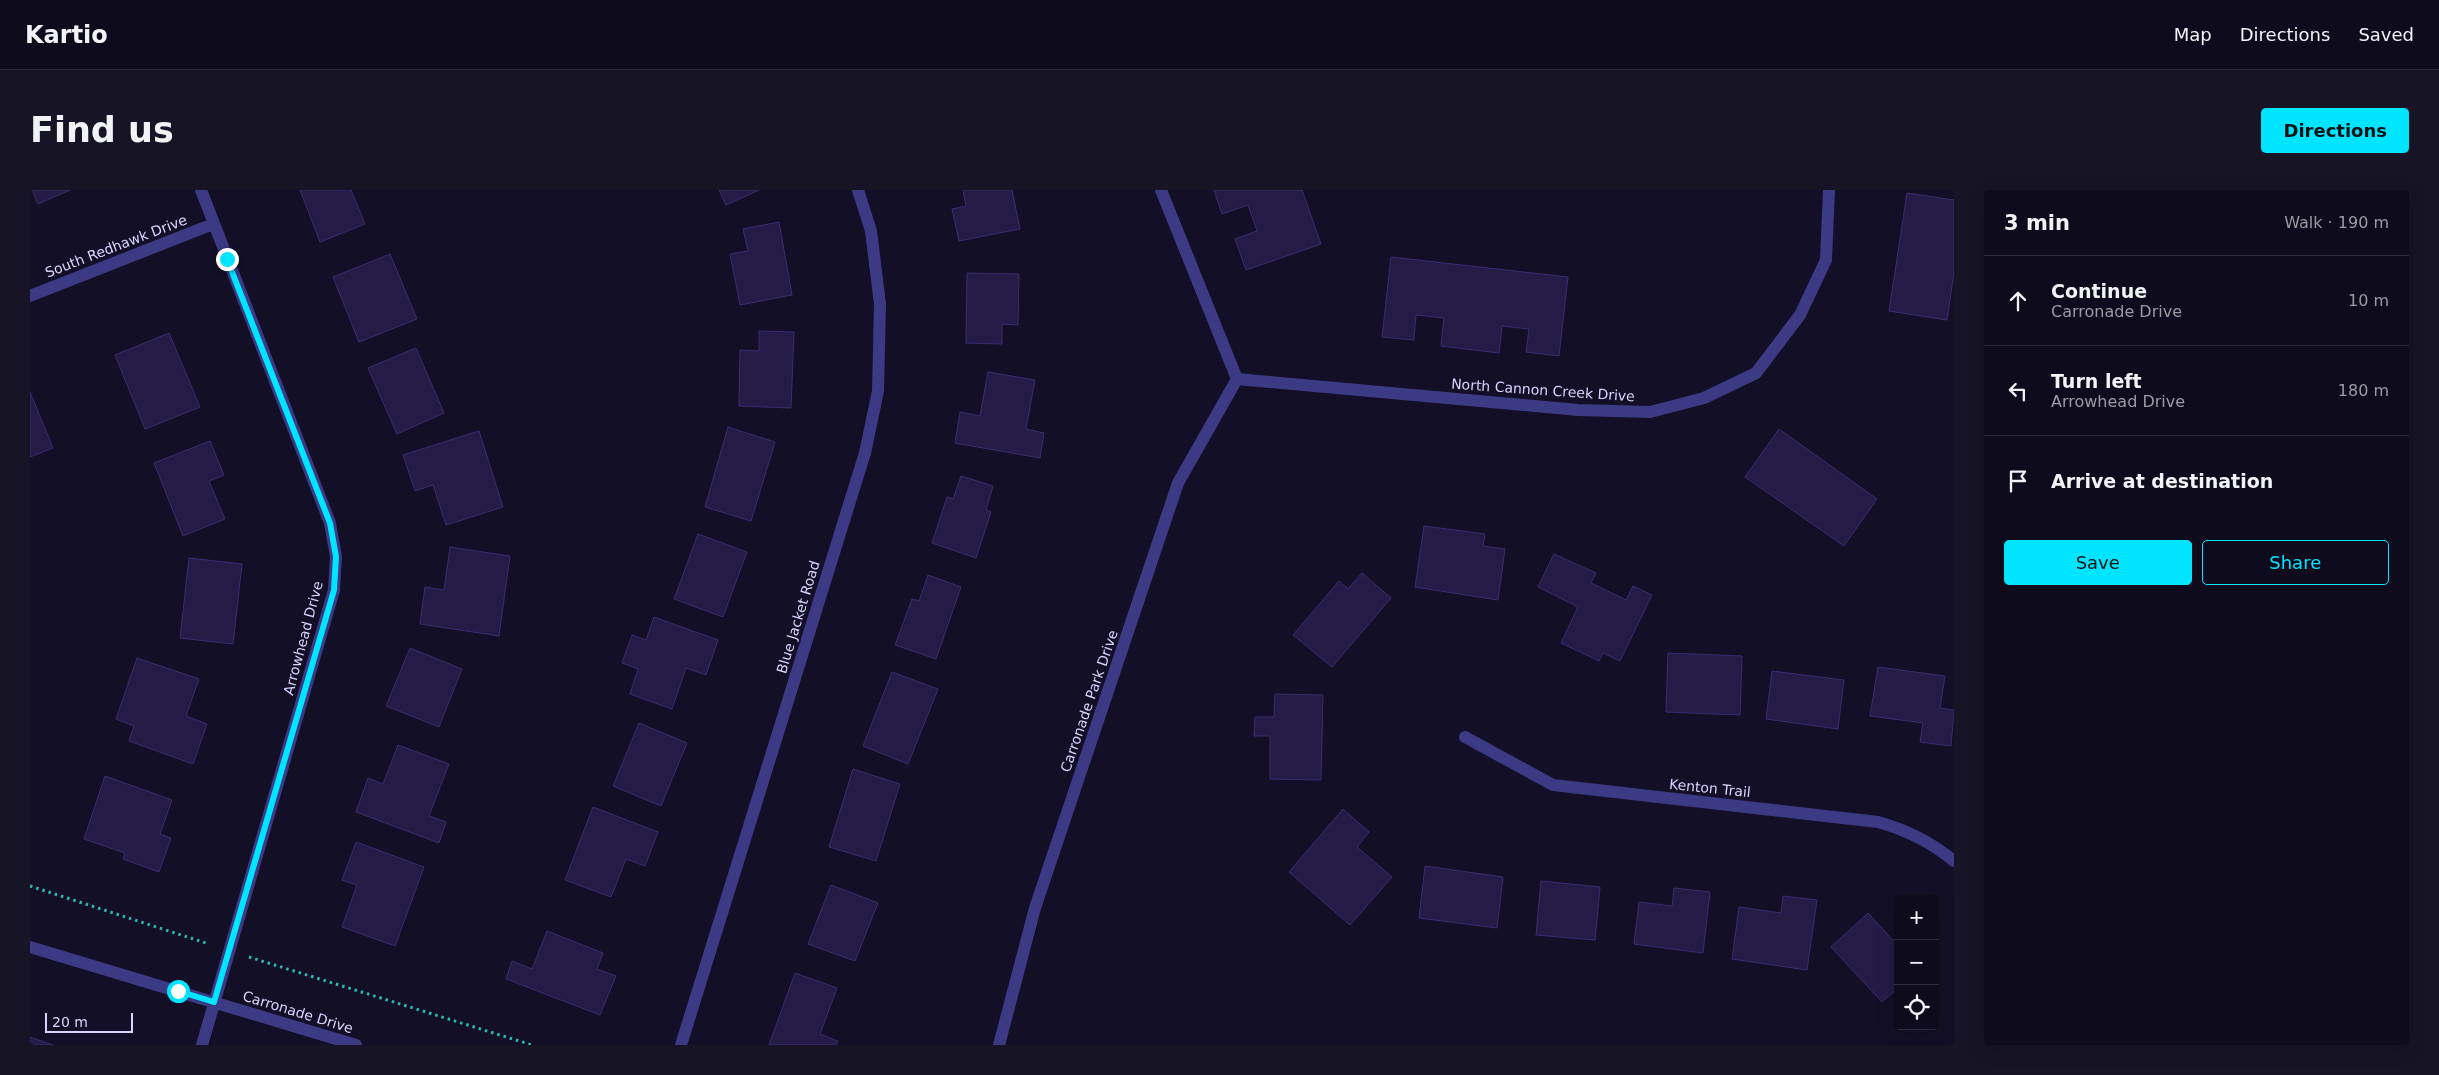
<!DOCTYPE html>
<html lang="en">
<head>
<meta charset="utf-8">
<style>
	:root { --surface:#0e0b1c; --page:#171425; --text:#f1f3f6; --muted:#9b9ba3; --line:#2e2b3b; --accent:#00e5ff }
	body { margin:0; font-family:"DejaVu Sans",sans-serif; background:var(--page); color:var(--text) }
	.controls { position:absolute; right:15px; bottom:15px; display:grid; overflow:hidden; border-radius:5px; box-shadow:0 5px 20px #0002 }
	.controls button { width:45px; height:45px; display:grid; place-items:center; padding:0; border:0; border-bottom:1px solid var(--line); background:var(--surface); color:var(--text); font:25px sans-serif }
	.scale { position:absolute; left:15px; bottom:12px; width:88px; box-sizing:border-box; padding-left:5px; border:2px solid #d9d4ff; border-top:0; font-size:14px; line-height:18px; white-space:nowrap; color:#d9d4ff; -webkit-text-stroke:4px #130f26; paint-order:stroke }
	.stop { position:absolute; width:15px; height:15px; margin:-11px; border:4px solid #00e5ff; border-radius:50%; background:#fff }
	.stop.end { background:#00e5ff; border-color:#fff; box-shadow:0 1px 5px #0008 }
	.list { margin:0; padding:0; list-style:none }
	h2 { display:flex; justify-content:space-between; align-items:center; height:65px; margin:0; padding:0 20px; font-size:21px }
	h2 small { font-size:16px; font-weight:400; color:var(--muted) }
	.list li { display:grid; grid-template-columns:32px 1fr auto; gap:15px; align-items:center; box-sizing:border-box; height:90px; padding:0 20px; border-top:1px solid var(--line) }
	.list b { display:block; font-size:19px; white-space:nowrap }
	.list p { margin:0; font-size:16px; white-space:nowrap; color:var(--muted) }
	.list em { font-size:16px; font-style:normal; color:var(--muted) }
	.actions { display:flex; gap:10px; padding:15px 20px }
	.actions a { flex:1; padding:11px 0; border:1px solid var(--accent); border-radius:5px; text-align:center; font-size:18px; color:var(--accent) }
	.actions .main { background:var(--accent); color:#111 }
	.icon { flex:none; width:28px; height:28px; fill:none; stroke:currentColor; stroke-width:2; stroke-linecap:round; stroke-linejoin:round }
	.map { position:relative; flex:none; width:1924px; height:855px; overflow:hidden; border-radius:5px }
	header { display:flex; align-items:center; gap:30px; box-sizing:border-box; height:70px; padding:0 25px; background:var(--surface); border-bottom:1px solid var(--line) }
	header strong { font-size:24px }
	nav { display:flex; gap:28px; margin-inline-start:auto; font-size:18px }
	.intro { display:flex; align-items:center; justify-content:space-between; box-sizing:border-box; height:120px; padding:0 30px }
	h1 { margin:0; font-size:35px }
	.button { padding:12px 22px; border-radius:5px; background:var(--accent); color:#111; font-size:18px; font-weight:700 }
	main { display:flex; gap:30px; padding:0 30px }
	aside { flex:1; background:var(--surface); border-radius:5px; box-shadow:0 5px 20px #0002 }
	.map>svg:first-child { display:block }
	.building { fill:#241b47; stroke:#3b2d73 }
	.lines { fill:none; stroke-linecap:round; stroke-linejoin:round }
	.path { stroke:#2fb8b0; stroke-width:3; stroke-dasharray:2.5 4; stroke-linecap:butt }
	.minor { stroke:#3d3a85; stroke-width:12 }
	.route { stroke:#00e5ff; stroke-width:6 }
	.labels { text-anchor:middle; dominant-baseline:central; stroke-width:4; stroke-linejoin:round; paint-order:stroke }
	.street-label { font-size:14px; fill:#d9d4ff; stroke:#130f26 }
</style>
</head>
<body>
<header>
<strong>Kartio</strong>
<nav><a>Map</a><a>Directions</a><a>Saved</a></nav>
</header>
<div class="intro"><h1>Find us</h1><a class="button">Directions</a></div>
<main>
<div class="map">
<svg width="1924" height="855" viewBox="0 0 1924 855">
	<rect width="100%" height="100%" fill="#130f26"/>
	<path class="building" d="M2 0H40L8 14Z
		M270 0H321L335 34 290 52Z
		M689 0H729L696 15Z
		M933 0H982L990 39 929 51 922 19 936 16Z
		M1184 0H1272L1291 54 1216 80 1205 49 1227 41 1218 15 1192 24Z
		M1877 3 1924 10V82L1917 130 1859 121Z
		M749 32 762 105 710 115 700 64 718 61 713 39Z
		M360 64 387 129 329 152 303 87Z
		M1361 67 1538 87 1529 166 1496 162 1499 139 1472 136 1469 163 1411 156 1414 128 1386 125 1384 150 1352 147Z
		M937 83 989 84 988 135 972 134V154L936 153Z
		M729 141 764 142 761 218 709 216 710 160 729 161Z
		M139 143 170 217 115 239 85 165Z
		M386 158 414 223 367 244 338 178Z
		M958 182 1005 190 996 239 1014 243 1010 268 925 253 930 222 950 226Z
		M0 202 23 258 0 267Z
		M698 237 745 252 721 331 675 317Z
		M1749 239 1847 309 1814 356 1715 287Z
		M449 241 473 317 416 335 403 295 385 301 373 265Z
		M180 251 194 285 179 291 195 329 153 346 124 273Z
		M931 286 963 296 956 320 961 322 946 368 902 353 917 307 923 309Z
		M1394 336 1455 344 1453 356 1475 359 1468 410 1385 397Z
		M668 344 717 362 693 427 644 409Z
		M420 357 480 366 469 446 390 434 395 397 414 400Z
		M1524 364 1566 383 1561 393 1596 410 1603 396 1622 405 1590 471 1573 463 1569 471 1531 453 1548 417 1508 397Z
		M159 368 212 374 203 454 150 448Z
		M1332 383 1361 408 1302 477 1263 445 1309 391 1318 399Z
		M898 385 931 397 906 469 865 455 882 409 889 411Z
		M624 427 688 450 676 485 656 478 642 519 600 504 608 479 592 473 602 445 616 450Z
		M380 458 432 479 409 537 356 516Z
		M1638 463 1712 466 1710 525 1636 522Z
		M107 468 169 489 156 526 177 534 163 574 99 551 104 536 86 529Z
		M1848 477 1915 486 1910 518 1924 520 1921 556 1890 552 1893 533 1840 526Z
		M1742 481 1814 490 1808 539 1736 529Z
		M862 482 908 499 878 574 833 556Z
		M1245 504 1293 505 1291 590 1240 589V546H1224L1225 527H1244Z
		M609 533 657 553 631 616 583 596Z
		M368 555 419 574 399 626 416 632 409 653 326 622 338 588 353 594Z
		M823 579 870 594 846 671 799 657Z
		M75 586 142 610 130 644 141 648 129 682 93 669 95 663 54 649Z
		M563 617 628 642 615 676 596 669 581 707 535 690Z
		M1313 619 1339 642 1327 657 1362 687 1320 735 1259 682Z
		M326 652 394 677 365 756 312 737 327 695 312 690Z
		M1395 676 1473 687 1467 738 1389 728Z
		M1511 691 1570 697 1565 750 1506 745Z
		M801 695 848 713 825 771 778 754Z
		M1644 698 1680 702 1673 763 1604 754 1609 712 1642 716Z
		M1753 706 1787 710 1777 780 1702 769 1709 717 1751 723Z
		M1838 723 1868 756V798L1852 812 1801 757Z
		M517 741 573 763 567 779 586 786 570 825 476 789 482 771 502 779Z
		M765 783 807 798 790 844 808 851 806 855H739Z
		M0 847 23 855H0Z"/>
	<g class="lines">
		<path class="path" d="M0 696 179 754
			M219 767 502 855"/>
		<path class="minor" d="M171 0 300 333 306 367 304 400 172 855
			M1131 0 1207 189
			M0 106 183 34
			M1207 189 1548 220 1620 222 1674 208 1726 183 1770 125 1796 70 1799 0
			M1435 547 1523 595 1848 632C1877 640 1901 652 1924 671
			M0 757 326 855
			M651 855 835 263 848 201 850 114 841 41 828 0
			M969 855 1005 718 1148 293 1207 189"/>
	</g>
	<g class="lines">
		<path class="route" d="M148 801 184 812 304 400 306 367 300 333 197 69"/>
	</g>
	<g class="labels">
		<g class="street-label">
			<text transform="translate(86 56) rotate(-21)">South Redhawk Drive</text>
			<text transform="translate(1513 200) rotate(4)">North Cannon Creek Drive</text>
			<text transform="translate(768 427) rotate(-73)">Blue Jacket Road</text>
			<text transform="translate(273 448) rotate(-75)">Arrowhead Drive</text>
			<text transform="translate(1059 511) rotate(-71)">Carronade Park Drive</text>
			<text transform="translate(1680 598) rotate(6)">Kenton Trail</text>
			<text transform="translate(268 822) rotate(17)">Carronade Drive</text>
		</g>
	</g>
</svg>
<div class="controls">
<button>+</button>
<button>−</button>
<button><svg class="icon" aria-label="locate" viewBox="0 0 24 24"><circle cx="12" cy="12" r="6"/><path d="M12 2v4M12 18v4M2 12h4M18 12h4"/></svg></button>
</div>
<div class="scale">20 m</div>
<div class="stop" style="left:148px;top:801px"></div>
<div class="stop end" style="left:197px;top:69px"></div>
</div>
<aside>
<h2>3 min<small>Walk · 190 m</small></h2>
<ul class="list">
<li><svg class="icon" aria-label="ahead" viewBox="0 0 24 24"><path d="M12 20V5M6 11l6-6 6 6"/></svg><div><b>Continue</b><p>Carronade Drive</p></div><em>10 m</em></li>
<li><svg class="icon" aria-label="left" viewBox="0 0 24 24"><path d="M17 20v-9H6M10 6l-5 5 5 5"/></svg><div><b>Turn left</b><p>Arrowhead Drive</p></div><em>180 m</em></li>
<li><svg class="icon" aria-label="arrive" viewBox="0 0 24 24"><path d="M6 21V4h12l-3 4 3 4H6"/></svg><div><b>Arrive at destination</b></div></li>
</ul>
<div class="actions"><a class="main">Save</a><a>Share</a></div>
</aside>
</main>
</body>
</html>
